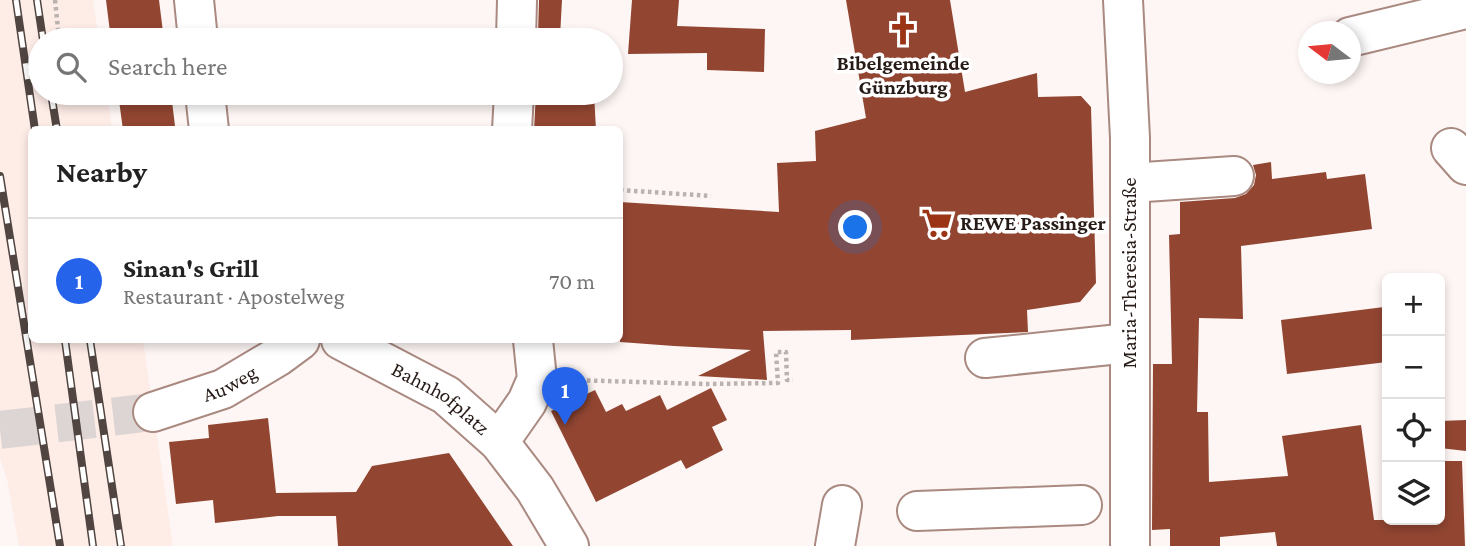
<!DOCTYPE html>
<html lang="en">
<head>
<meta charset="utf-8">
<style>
	:root { --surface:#fff; --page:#f2f2f2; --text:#222; --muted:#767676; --line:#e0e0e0; --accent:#2563eb }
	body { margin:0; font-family:"Crimson Pro",serif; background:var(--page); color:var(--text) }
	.controls { position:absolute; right:21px; bottom:21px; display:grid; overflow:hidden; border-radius:10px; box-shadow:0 4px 10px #0003 }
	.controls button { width:63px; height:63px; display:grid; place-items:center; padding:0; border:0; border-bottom:2px solid var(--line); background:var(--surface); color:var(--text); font:35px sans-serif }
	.compass { position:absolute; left:1298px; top:21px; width:63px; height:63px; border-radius:50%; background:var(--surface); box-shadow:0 4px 10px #0003; rotate:286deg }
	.you { position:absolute; left:856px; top:228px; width:24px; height:24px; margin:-18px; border:5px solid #fff; border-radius:50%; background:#1a73e8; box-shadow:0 0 0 10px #1a73e833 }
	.badge { display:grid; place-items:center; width:46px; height:46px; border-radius:50%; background:var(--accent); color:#fff; font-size:23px; font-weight:700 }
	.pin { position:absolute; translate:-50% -58px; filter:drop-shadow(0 2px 4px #0008) }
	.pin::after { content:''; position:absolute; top:37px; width:24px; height:21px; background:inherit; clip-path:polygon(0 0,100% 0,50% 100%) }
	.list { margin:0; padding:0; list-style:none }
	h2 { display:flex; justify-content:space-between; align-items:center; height:91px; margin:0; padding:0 28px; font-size:30px }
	h2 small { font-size:23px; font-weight:400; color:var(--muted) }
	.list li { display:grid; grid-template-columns:46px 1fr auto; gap:21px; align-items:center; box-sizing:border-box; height:126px; padding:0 28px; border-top:2px solid var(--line) }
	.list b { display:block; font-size:26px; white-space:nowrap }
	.list p { margin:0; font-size:23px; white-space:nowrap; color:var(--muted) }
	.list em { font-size:23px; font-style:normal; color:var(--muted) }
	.icon { flex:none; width:38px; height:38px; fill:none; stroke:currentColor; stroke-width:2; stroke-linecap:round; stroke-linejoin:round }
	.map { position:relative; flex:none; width:1466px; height:546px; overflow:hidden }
	.search { position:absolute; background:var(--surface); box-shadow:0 4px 10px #0003; left:28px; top:28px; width:595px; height:77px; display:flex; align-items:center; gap:18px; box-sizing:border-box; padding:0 24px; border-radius:38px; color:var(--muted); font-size:26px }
	.panel { position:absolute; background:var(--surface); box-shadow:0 4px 10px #0003; left:28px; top:126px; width:595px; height:217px; border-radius:10px }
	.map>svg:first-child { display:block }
	.built { fill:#feece7 }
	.building { fill:#924632 }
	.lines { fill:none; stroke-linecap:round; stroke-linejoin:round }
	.minor-tunnel { stroke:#ddd5d3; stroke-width:38; stroke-dasharray:38 19; stroke-linecap:butt }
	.minor-casing { stroke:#a98980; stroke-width:42 }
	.major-casing { stroke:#a98980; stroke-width:42 }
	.path { stroke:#bab2af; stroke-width:4.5; stroke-dasharray:3.5 3.5; stroke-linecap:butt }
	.minor { stroke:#fff; stroke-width:38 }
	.major { stroke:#fff; stroke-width:38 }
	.rail-casing { stroke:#504541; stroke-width:8 }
	.rail { stroke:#fff; stroke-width:5; stroke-dasharray:16; stroke-linecap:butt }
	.labels { text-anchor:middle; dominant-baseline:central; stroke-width:7; stroke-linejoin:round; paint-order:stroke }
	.poi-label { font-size:21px; font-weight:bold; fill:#271b17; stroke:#fff }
	.street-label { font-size:21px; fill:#271b17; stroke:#fff }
</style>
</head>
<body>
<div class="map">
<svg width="1466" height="546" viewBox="0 0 1466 546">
	<rect width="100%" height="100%" fill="#fdf6f4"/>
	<path class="built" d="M0 0H93L99 40H40V93H107L112 129 32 130V340H143L173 546H19L7 479 0 458Z"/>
	<path class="building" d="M106 0H159L164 40H111Z
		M539 0H562L560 37 538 35Z
		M632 0H679L677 26 765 29 764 72 707 70V53L628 54Z
		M846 0H950L965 92 1037 73 1038 97 1081 96 1091 107 1096 283 1080 302 1027 310 1028 332 851 340V330L763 331 767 380 698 376 751 350 674 346 620 342V202L779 212 777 163 816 161 815 131 866 118Z
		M118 93H171L175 126 172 127V130H123Z
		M536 93H594L596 130H534Z
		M1271 162 1272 179 1326 172 1327 179 1365 174 1372 229 1241 246 1243 319 1199 318 1197 412H1208L1209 482 1288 476 1282 436 1361 425 1374 520H1440V461H1462L1465 546H1277L1275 532 1220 537V546H1170V529L1152 530 1153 364H1172L1169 235 1180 234V202L1235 198 1246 194 1254 185 1256 175 1253 165Z
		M1384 307 1387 334V362L1287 374 1281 320Z
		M711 388 727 420 712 427 723 450 686 469 681 460 596 502 551 411 595 390 606 412 622 404 626 411 660 395 667 410Z
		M268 418 276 493 356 492 372 466 449 453 513 546H338L336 516H278L215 523 213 500 176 504 169 442 209 438 208 425Z
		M1466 420V451L1440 448V421Z"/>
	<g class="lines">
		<path class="minor-tunnel" d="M0 430 153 412"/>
		<g class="minor-casing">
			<g id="minor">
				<path d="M1123 0 1130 138V546"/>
				<path d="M1350 37 1466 9"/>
				<path d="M516 40 517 0"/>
				<path d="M512 130 514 93"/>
				<path d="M1451 148 1466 165"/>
				<path d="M1130 183 1234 176"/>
				<path d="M985 358 1129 343"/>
				<path id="s1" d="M153 412 223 389 277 357 300 340"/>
				<path d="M499 442 527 402 537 379 533 340"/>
				<path d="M917 511 1082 505"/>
				<path d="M835 546 842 505"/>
			</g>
		</g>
		<g class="major-casing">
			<g id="major">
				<path d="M194 0 198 40"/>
				<path d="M205 93 209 130"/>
				<path id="s2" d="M341 340 446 395 499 442 535 489 569 546"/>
			</g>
		</g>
		<path class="path" d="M55 0 59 38 85 34 86 40
			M620 190 711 196
			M573 380 705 384 778 383 776 352H786L787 380H793"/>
		<use href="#minor" class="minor"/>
		<use href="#major" class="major"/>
		<g class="rail-casing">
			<path id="rail" d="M16 0 35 130
				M37 0 43 40
				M51 93 57 130
				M0 176 60 546
				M65 340 93 546
				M90 340 121 546"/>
		</g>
		<use href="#rail" class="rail"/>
	</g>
	<defs>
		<g id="church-bare" transform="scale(2.415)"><path d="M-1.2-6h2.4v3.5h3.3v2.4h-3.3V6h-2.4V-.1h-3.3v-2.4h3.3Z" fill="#9b3315" stroke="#fff" stroke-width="2.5" paint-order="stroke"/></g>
		<g id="supermarket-bare" transform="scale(2.415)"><path d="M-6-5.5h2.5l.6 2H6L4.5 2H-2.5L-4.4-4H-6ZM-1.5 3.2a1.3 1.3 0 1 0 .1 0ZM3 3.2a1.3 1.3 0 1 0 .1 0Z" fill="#9b3315" stroke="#fff" stroke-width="2.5" paint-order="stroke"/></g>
	</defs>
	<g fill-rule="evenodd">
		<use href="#church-bare" x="903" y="30"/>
		<use href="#supermarket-bare" x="937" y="223"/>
	</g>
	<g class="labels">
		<g class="poi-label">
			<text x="903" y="63">Bibelgemeinde<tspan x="903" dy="24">Günzburg</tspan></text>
			<text x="960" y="223" text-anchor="start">REWE Passinger</text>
		</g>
		<g class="street-label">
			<text transform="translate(1129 273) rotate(-90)">Maria-Theresia-Straße</text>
			<text stroke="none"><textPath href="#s1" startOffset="82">Auweg</textPath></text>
			<text stroke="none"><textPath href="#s2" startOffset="116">Bahnhofplatz</textPath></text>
		</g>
	</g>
</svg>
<div class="controls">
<button>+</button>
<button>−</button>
<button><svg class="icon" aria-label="locate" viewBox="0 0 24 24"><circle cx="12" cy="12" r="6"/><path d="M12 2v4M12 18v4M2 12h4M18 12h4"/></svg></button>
<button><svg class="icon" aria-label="layers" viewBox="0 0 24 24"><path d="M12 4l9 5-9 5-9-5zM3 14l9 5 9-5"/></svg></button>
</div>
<svg class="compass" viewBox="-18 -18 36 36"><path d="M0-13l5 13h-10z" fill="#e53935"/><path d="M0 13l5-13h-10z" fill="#767676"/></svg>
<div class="you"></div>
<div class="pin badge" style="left:565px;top:425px">1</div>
<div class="search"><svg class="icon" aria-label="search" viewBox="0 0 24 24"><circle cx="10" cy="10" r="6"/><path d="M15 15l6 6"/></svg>Search here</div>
<section class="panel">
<h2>Nearby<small></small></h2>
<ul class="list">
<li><span class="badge">1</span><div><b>Sinan's Grill</b><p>Restaurant · Apostelweg</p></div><em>70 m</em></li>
</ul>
</section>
</div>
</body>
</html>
